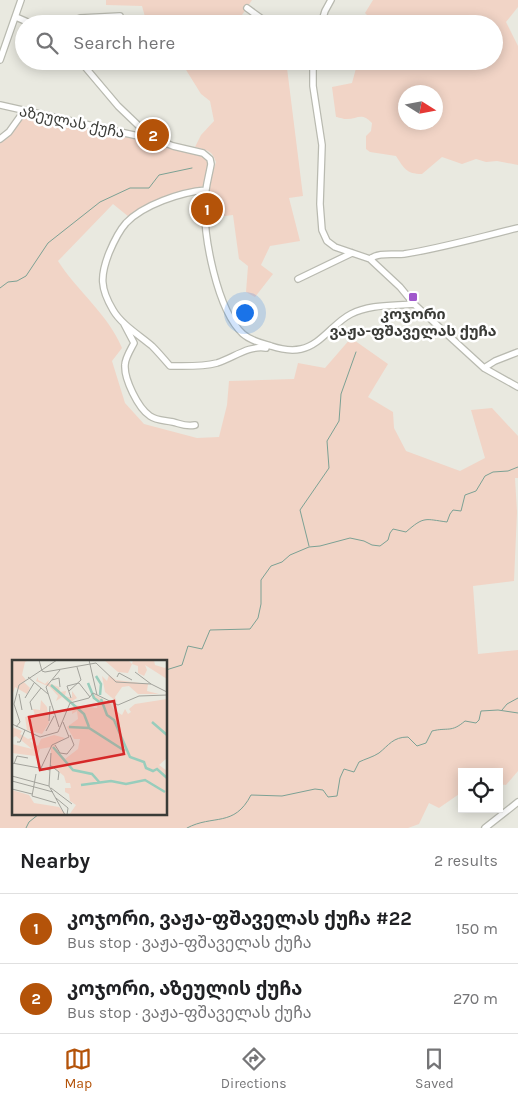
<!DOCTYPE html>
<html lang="en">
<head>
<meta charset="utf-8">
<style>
	:root { --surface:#fff; --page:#f2f2f2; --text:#202124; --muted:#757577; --line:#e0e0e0; --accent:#b45309 }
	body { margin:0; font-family:Karla,"Noto Sans Georgian",sans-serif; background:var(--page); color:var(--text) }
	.controls { position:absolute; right:15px; bottom:15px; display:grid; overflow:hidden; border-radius:0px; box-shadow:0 2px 12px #0003 }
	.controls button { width:45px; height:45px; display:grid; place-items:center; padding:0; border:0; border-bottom:1px solid var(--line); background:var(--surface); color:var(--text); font:25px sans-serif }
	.compass { position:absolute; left:398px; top:85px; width:45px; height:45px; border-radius:50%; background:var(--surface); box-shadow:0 2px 12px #0003; rotate:101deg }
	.you { position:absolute; left:244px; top:312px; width:18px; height:18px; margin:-12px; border:4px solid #fff; border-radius:50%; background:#1a73e8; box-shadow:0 0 0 8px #1a73e833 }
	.badge { display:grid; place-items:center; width:32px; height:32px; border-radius:50%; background:var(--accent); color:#fff; font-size:16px; font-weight:700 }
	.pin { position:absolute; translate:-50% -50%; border:2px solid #fff; box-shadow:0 1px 5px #0006 }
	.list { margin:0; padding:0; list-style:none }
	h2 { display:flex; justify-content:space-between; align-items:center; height:65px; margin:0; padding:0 20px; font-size:21px }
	h2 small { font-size:16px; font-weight:400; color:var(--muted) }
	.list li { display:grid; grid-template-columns:32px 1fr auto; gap:15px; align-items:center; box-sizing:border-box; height:70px; padding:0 20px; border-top:1px solid var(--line) }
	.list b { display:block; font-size:19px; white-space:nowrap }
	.list p { margin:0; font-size:16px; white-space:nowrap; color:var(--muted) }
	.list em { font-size:16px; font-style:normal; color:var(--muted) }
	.icon { flex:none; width:28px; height:28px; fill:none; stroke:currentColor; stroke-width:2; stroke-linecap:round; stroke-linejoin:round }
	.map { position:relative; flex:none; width:518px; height:828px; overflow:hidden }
	.search { position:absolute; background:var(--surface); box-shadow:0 2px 12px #0003; left:15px; right:15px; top:15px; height:55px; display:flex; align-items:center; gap:12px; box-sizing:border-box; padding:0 18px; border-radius:28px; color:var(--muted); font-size:19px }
	.sheet { height:205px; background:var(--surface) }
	nav { display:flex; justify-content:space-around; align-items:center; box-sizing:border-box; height:70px; border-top:1px solid var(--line); background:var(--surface); font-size:14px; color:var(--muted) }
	nav a { display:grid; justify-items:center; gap:2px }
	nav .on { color:var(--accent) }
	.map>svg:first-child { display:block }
	.green { fill:#f1d4c6; fill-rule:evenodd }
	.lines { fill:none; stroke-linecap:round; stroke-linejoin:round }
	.stream { stroke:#7ca194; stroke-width:1 }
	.minor-casing { stroke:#b9bab0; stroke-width:8 }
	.minor { stroke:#fff; stroke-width:5.5 }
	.poi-dot { fill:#a058cc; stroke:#fff; stroke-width:2 }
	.labels { text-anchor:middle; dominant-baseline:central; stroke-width:5; stroke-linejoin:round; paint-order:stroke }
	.street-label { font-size:15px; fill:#3a3b37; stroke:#fff }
	.poi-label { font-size:15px; font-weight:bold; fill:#3a3b37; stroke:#fff }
	.inset-river { fill:none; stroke:#98cdbc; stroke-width:2.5 }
	.inset-road { fill:none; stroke:#a3a39c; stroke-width:1 }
	.view { fill:#d62828; fill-opacity:0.15; stroke:#d62828; stroke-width:2.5 }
	.inset-edge { fill:none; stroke:#3a3b37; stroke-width:2.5 }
</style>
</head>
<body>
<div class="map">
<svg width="518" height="828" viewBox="0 0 518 828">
	<rect width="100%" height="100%" fill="#e9e9e0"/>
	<path class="green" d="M106 0H252L236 24H147L142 6 106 5Z
		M373 0H518V7L506 22 518 46V165L497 161 486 162 476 159 462 164 442 157 422 174C406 174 404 168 396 156L370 152 366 149V136L371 131 372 123C361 111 357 120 345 119 344 119 337 117 336 117L332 87 352 83 358 61H494V24H369L371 19 365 13ZM406 92H436V122H406Z
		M187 61H251C262 67 275 65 287 68L303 196 289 198 300 241 270 246 261 265 273 274 255 297 246 292 248 266 239 259 233 215 208 218 209 183 216 162C212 150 207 150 195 147L201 135 214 121 210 101 201 94 183 65Z
		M26 114 129 136 201 155 207 160 208 169 203 186 149 204 129 217 113 204 58 261C77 291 108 314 122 348L112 361 125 403 144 424 197 438 219 437 227 405 229 381 294 379 298 363 325 368 351 338 388 364 368 397 393 412 394 428 406 451 460 471 485 458 471 410 492 408 518 436V478H515L517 512 514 581 473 586 478 654 518 650V771L506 785 499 784V772H462V792L439 808 429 803 419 824 408 828H0V143ZM14 662H166V814H14Z"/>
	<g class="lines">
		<path class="stream" d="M0 288 8 282 17 281 26 276 48 243 100 202 130 188H149L159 175 192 168
			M309 546 300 510 329 468 327 441 339 421 341 394 356 352
			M166 670 182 665 188 646 202 649 210 630 250 629 258 618 261 604V580L271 566 282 562 290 555 309 547 320 546 350 538 364 541 372 545 380 546 388 540 390 533 393 529 406 532C424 516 425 519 447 522L450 514 453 510 461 511 465 495 476 491 485 476 493 472 508 471 518 467
			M502 710 507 704 518 698
			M26 828 29 822 39 814
			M187 828C213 814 234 828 251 795L282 796 315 789 323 790 328 797 337 796 340 778 344 769 354 772 359 762C365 759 373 757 379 753 389 745 393 737 408 737L417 746 426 743 432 731C448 727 451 733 465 721L476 723 479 720 481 711 498 710 518 713"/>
		<g class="minor-casing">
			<path id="minor" d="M247 8 269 24
				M16 17 32 24
				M78 24 80 18 120 16
				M321 24 325 11 331 0
				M0 60 21 0
				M80 61 118 106 141 128 145 135 173 146 203 153 210 159 211 164C209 176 205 188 205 201 203 236 217 310 243 334 251 341 261 343 271 346 280 349 292 351 301 349 321 345 333 323 351 314 370 304 394 306 414 304
				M313 61V86L322 145 320 204 322 230 327 241 335 247 370 259 400 287 414 304 484 368 518 387
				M0 105 138 136 145 135
				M0 139 9 132 24 111
				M206 190C181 192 143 205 126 223 118 232 114 241 109 253 100 276 100 288 113 310 121 324 139 335 152 346 158 352 164 359 170 366 185 366 202 367 217 363 233 358 249 345 266 348
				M370 259C378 252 393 255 404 254 442 248 480 237 518 228
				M298 279 352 253
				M124 324 134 343C131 349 125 358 125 365 124 379 138 408 150 416 157 421 165 420 173 422 181 424 186 427 195 425
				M484 368 495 361 518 352
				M485 828 518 802"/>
		</g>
		<use href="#minor" class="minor"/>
	</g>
	<rect class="poi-dot" x="408" y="292" width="10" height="10" rx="2.5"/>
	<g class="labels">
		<g class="street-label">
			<text transform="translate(72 122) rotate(12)">აზეულას ქუჩა</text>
		</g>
		<g class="poi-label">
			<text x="413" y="314">კოჯორი<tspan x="413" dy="17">ვაჟა-ფშაველას ქუჩა</tspan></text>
		</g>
	</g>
	<g transform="translate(12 660)">
		<rect width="155" height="155" fill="#e9e9e0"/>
		<path d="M0 0H17L13 2 10 15 14 20 12 22 18 28 15 34 3 27 0 36ZM92 0H116L120 4 121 0H142L143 5 153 8 155 6V19L133 5 135 10 132 16 126 13V6L120 4 116 13 106 12ZM97 15 104 20 136 24 135 31 147 34H126L117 26 110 27 103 37 105 42 93 32 90 16 95 21ZM26 17V20L33 24 37 20 36 23 47 27 48 32 54 31 53 36 60 38V31L65 38 57 43 50 37 44 41 46 36 38 27 24 21ZM81 34 98 43 102 50 110 55 113 49 116 54 119 52 117 49 123 44 155 39V98L147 105 155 111V155H57L64 145 58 141 57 134 53 132V128H59L58 123H54L52 116 39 105V87L28 89 23 100V96L0 93V84L20 89 4 76 0 78V67L10 71 8 74 16 79 22 77 18 81 26 86 29 79 42 75 53 78 43 85 46 95 53 99 66 89 68 79H62L55 67 66 59 65 51 60 54 61 45 85 48 86 42 80 38ZM29 40 35 47 37 63 30 74 15 70 13 57 23 55 21 49 28 50ZM0 130 17 135 22 143 47 147 54 154 0 155Z" fill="#f1d4c6"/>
		<path class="inset-river" d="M84 16 89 24 88 35M76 23 82 38 90 44M39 25 72 54 77 67M89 39 95 55 102 60 118 97 132 102 134 108 141 111 145 109 155 118M140 62 155 75M57 67 77 68 113 91M41 87 61 110 80 114 88 123M69 125 99 121 114 124 133 120 153 132"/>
		<path class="inset-road" d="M27 0 30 11 33 12 84 3 104 22 139 24 155 32M77 0 85 35M123 12 139 24M16 17 36 34M105 17 107 13 120 20M40 20 47 18 48 27M57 31 69 20 65 7M7 34 10 50M13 38 22 23M59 38 55 26 67 23 78 37M20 50 18 42 29 28M37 61 38 46M0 64 28 77 46 72 58 43 77 38 81 33 106 45 127 36 155 35M4 67 8 62 2 44 7 25 45 0M47 67 34 27 48 10M34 71 42 56M5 82H8L13 70M43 85 48 93 55 94 62 85 58 75M39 93 37 126 53 155M0 103 38 110M2 104 5 96 16 98M38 105 47 112 46 120M29 108 40 85 57 77 51 62M24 114 20 136 44 143M0 116 37 126M0 121 41 132M39 128 60 144M0 129 20 134M44 138 56 148 55 155"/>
		<path class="view" d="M102 41 112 94 28 110 17 57Z"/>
		<rect width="155" height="155" class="inset-edge"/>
	</g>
</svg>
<div class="controls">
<button><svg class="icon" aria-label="locate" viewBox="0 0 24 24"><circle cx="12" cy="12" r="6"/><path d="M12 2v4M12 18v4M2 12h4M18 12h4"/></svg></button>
</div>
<svg class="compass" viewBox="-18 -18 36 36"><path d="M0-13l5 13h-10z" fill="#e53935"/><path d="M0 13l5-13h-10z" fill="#757577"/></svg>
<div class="you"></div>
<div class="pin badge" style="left:207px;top:209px">1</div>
<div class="pin badge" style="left:153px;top:135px">2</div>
<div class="search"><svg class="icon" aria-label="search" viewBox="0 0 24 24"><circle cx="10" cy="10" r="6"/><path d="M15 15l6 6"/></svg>Search here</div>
</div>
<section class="sheet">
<h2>Nearby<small>2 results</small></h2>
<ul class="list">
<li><span class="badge">1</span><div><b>კოჯორი, ვაჟა-ფშაველას ქუჩა #22</b><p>Bus stop · ვაჟა-ფშაველას ქუჩა</p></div><em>150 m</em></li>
<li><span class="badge">2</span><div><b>კოჯორი, აზეულის ქუჩა</b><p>Bus stop · ვაჟა-ფშაველას ქუჩა</p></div><em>270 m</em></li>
</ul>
</section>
<nav>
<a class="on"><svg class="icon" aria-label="map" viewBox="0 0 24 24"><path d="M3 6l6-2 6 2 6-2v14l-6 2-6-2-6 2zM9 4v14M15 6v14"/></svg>Map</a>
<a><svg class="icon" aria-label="directions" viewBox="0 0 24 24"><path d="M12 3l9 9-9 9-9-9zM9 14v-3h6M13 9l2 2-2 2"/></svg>Directions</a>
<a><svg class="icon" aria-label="saved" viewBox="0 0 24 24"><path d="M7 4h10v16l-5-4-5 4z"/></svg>Saved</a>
</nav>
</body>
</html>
